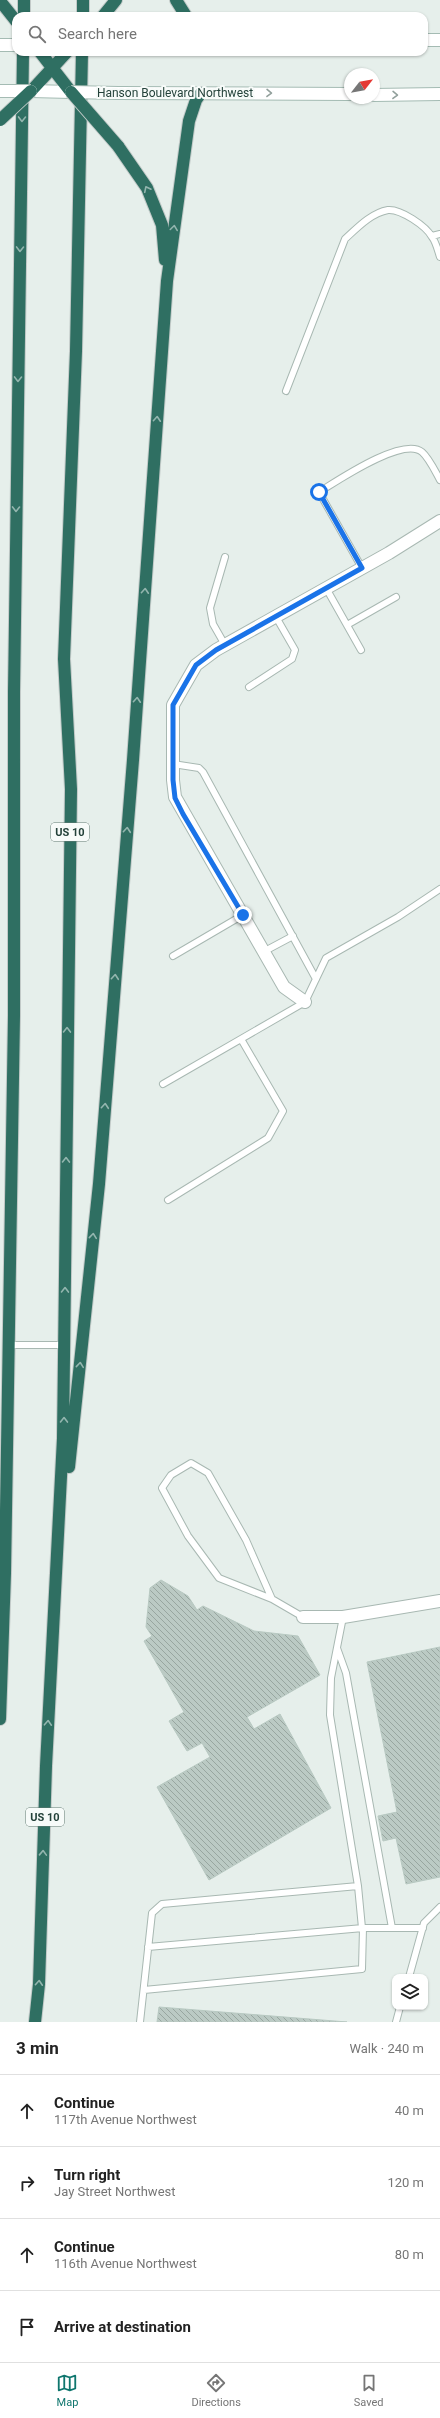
<!DOCTYPE html>
<html lang="en">
<head>
<meta charset="utf-8">
<style>
	:root { --surface:#fff; --page:#f2f2f2; --text:#222; --muted:#767676; --line:#e0e0e0; --accent:#0f766e }
	body { margin:0; font-family:Roboto,sans-serif; background:var(--page); color:var(--text) }
	.controls { position:absolute; right:12px; bottom:12px; display:grid; overflow:hidden; border-radius:8px; box-shadow:0 1px 3px #0004 }
	.controls button { width:36px; height:36px; display:grid; place-items:center; padding:0; border:0; border-bottom:1px solid var(--line); background:var(--surface); color:var(--text); font:20px sans-serif }
	.compass { position:absolute; left:344px; top:68px; width:36px; height:36px; border-radius:50%; background:var(--surface); box-shadow:0 1px 3px #0004; rotate:59deg }
	.stop { position:absolute; width:12px; height:12px; margin:-9px; border:3px solid #1a73e8; border-radius:50%; background:#fff }
	.stop.end { background:#1a73e8; border-color:#fff; box-shadow:0 1px 4px #0008 }
	.list { margin:0; padding:0; list-style:none }
	h2 { display:flex; justify-content:space-between; align-items:center; height:52px; margin:0; padding:0 16px; font-size:17px }
	h2 small { font-size:13px; font-weight:400; color:var(--muted) }
	.list li { display:grid; grid-template-columns:26px 1fr auto; gap:12px; align-items:center; box-sizing:border-box; height:72px; padding:0 16px; border-top:1px solid var(--line) }
	.list b { display:block; font-size:15px; white-space:nowrap }
	.list p { margin:0; font-size:13px; white-space:nowrap; color:var(--muted) }
	.list em { font-size:13px; font-style:normal; color:var(--muted) }
	.icon { flex:none; width:22px; height:22px; fill:none; stroke:currentColor; stroke-width:2; stroke-linecap:round; stroke-linejoin:round }
	.map { position:relative; flex:none; width:440px; height:2022px; overflow:hidden }
	.search { position:absolute; background:var(--surface); box-shadow:0 1px 3px #0004; left:12px; right:12px; top:12px; height:44px; display:flex; align-items:center; gap:10px; box-sizing:border-box; padding:0 14px; border-radius:12px; color:var(--muted); font-size:15px }
	.sheet { height:340px; background:var(--surface) }
	nav { display:flex; justify-content:space-around; align-items:center; box-sizing:border-box; height:56px; border-top:1px solid var(--line); background:var(--surface); font-size:11px; color:var(--muted) }
	nav a { display:grid; justify-items:center; gap:2px }
	nav .on { color:var(--accent) }
	.map>svg:first-child { display:block }
	.building { fill:url(#building-back-hatch); stroke:#b8c9c2 }
	.lines { fill:none; stroke-linecap:round; stroke-linejoin:round }
	.service-casing { stroke:#a8b8b2; stroke-width:8 }
	.minor-casing { stroke:#a8b8b2; stroke-width:14 }
	.secondary-casing { stroke:#a4bbb3; stroke-width:14 }
	.motorway-casing { stroke:#c2cac8; stroke-width:14 }
	.service { stroke:#fff; stroke-width:6 }
	.minor { stroke:#fff; stroke-width:12 }
	.secondary { stroke:#fff; stroke-width:12 }
	.motorway { stroke:#2f6f62; stroke-width:12 }
	.secondary-bridge-casing { stroke:#a4bbb3; stroke-width:14; stroke-linecap:butt }
	.motorway-bridge-casing { stroke:#c2cac8; stroke-width:14; stroke-linecap:butt }
	.secondary-bridge { stroke:#fff; stroke-width:12 }
	.motorway-bridge { stroke:#2f6f62; stroke-width:12 }
	.oneway { stroke:#92a09c }
	.oneway2 { stroke:#93b5ae }
	.route { stroke:#1a73e8; stroke-width:5 }
	.labels { text-anchor:middle; dominant-baseline:central; stroke-width:4; stroke-linejoin:round; paint-order:stroke }
	.shield { fill:#f7fbf9; stroke:#637a73; stroke-width:1 }
	.shield-label { font-size:11px; font-weight:bold; fill:#24423a }
	.street-label { font-size:12px; fill:#24423a; stroke:#f7fbf9 }
</style>
</head>
<body>
<div class="map">
<svg width="440" height="2022" viewBox="0 0 440 2022">
	<defs>
		<pattern id="building-back-hatch" width="6" height="6" patternUnits="userSpaceOnUse"><rect width="6" height="6" fill="#bbcac4"/><path d="M-1 5l2 2M0 0l6 6M5-1l2 2" fill="none" stroke="#98a6a0"/></pattern>
	</defs>
	<rect width="100%" height="100%" fill="#e6efeb"/>
	<path class="building" d="M161 1580 188 1596 197 1610 203 1606 254 1631 298 1636 320 1675 247 1717 254 1729 280 1714 331 1808 209 1880 157 1787 210 1757 202 1743 187 1751 169 1721 184 1712 144 1641 152 1636 146 1627 150 1588Z
		M440 1647V1877L406 1884 396 1838 383 1841 378 1816 397 1812 367 1662Z
		M159 2007 347 2022H157Z"/>
	<g class="lines">
		<g class="service-casing">
			<path id="service" d="M432 236 440 234
				M286 391 345 239C357 228 371 213 388 210 401 209 426 226 432 237 436 242 438 251 440 257
				M362 568 319 492C337 481 403 436 422 452 429 458 435 471 440 480
				M326 588 361 650
				M347 625 396 597
				M225 645 213 624 210 608 225 557
				M249 687 292 659 295 650 276 617
				M173 764 199 768 203 772 316 979
				M263 952 293 936
				M173 956 243 915
				M163 1084 305 1002 326 958 398 917 440 889
				M168 1200 268 1138 283 1111 241 1039
				M9 1345H65
				M272 1599 219 1578 188 1536 162 1488 171 1475 191 1463 208 1473 246 1540 272 1599 303 1617
				M337 1648 346 1673 392 1928
				M358 1886 362 1928H423
				M409 1977 424 1923 440 1907
				M144 1990 362 1969 363 1928 148 1947
				M140 2022 152 1913 162 1904 358 1886 330 1715 331 1678 343 1617
				M396 2022 400 2007"/>
		</g>
		<g class="minor-casing">
			<path id="minor" d="M305 1002 284 987 175 797 173 780V705L196 665 216 650 389 553 440 521
				M303 1617H343L440 1601"/>
		</g>
		<g class="secondary-casing">
			<path id="secondary" d="M424 40H440
				M0 45H16
				M31 91 71 92
				M118 93 350 94
				M374 95 440 94"/>
		</g>
		<g class="motorway-casing">
			<path id="motorway" d="M176 0 186 16
				M0 1 16 21
				M24 16V0
				M83 16V0
				M103 16 116 0
				M40 52 71 92
				M31 91 67 52
				M118 146 147 188 162 225 165 260
				M69 1467 99 1184 133 760 167 281 189 121 196 100 201 93
				M0 1719 5 1573 14 1016V692L23 52
				M35 2022 39 1984 46 1766 63 1438 71 789 64 659 76 351 82 52"/>
		</g>
		<use href="#service" class="service"/>
		<use href="#minor" class="minor"/>
		<use href="#secondary" class="secondary"/>
		<use href="#motorway" class="motorway"/>
		<g class="secondary-bridge-casing">
			<path id="secondary-bridge" d="M0 91H31
				M71 92 118 93"/>
		</g>
		<g class="motorway-bridge-casing">
			<path id="motorway-bridge" d="M71 92 118 146
				M0 120 31 91"/>
		</g>
		<use href="#secondary-bridge" class="secondary-bridge"/>
		<use href="#motorway-bridge" class="motorway-bridge"/>
	</g>
	<defs><path id="oneway-chevron" d="M-2-3.5L2.5 0L-2 3.5" fill="none" stroke-width="1.6" stroke-linecap="round" stroke-linejoin="round"/></defs>
	<g class="oneway">
		<use href="#oneway-chevron" transform="translate(269 93) rotate(1)"/>
		<use href="#oneway-chevron" transform="translate(395 95) rotate(1)"/>
	</g>
	<g class="oneway2">
		<use href="#oneway-chevron" transform="translate(22 119) rotate(91)"/>
		<use href="#oneway-chevron" transform="translate(147 189) rotate(-116)"/>
		<use href="#oneway-chevron" transform="translate(174 228) rotate(-82)"/>
		<use href="#oneway-chevron" transform="translate(20 249) rotate(91)"/>
		<use href="#oneway-chevron" transform="translate(18 379) rotate(91)"/>
		<use href="#oneway-chevron" transform="translate(157 419) rotate(-86)"/>
		<use href="#oneway-chevron" transform="translate(16 509) rotate(91)"/>
		<use href="#oneway-chevron" transform="translate(145 591) rotate(-86)"/>
		<use href="#oneway-chevron" transform="translate(137 700) rotate(-86)"/>
		<use href="#oneway-chevron" transform="translate(127 830) rotate(-85)"/>
		<use href="#oneway-chevron" transform="translate(115 977) rotate(-85)"/>
		<use href="#oneway-chevron" transform="translate(67 1030) rotate(-89)"/>
		<use href="#oneway-chevron" transform="translate(105 1106) rotate(-85)"/>
		<use href="#oneway-chevron" transform="translate(66 1160) rotate(-89)"/>
		<use href="#oneway-chevron" transform="translate(93 1236) rotate(-84)"/>
		<use href="#oneway-chevron" transform="translate(65 1290) rotate(-89)"/>
		<use href="#oneway-chevron" transform="translate(80 1365) rotate(-84)"/>
		<use href="#oneway-chevron" transform="translate(64 1420) rotate(-89)"/>
		<use href="#oneway-chevron" transform="translate(48 1723) rotate(-87)"/>
		<use href="#oneway-chevron" transform="translate(43 1853) rotate(-88)"/>
		<use href="#oneway-chevron" transform="translate(39 1983) rotate(-86)"/>
	</g>
	<g class="lines">
		<path class="route" d="M243 915 183 814 175 798 173 780V705L196 665 216 650 362 568 319 492"/>
	</g>
	<g class="labels">
		<g class="shield">
			<rect x="51" y="823" width="38" height="18" rx="3"/>
			<rect x="26" y="1808" width="38" height="18" rx="3"/>
		</g>
		<g class="shield-label">
			<text x="70" y="832">US 10</text>
			<text x="45" y="1817">US 10</text>
		</g>
		<g class="street-label">
			<text x="175" y="93">Hanson Boulevard Northwest</text>
		</g>
	</g>
</svg>
<div class="controls">
<button><svg class="icon" aria-label="layers" viewBox="0 0 24 24"><path d="M12 4l9 5-9 5-9-5zM3 14l9 5 9-5"/></svg></button>
</div>
<svg class="compass" viewBox="-18 -18 36 36"><path d="M0-13l5 13h-10z" fill="#e53935"/><path d="M0 13l5-13h-10z" fill="#767676"/></svg>
<div class="stop" style="left:319px;top:492px"></div>
<div class="stop end" style="left:243px;top:915px"></div>
<div class="search"><svg class="icon" aria-label="search" viewBox="0 0 24 24"><circle cx="10" cy="10" r="6"/><path d="M15 15l6 6"/></svg>Search here</div>
</div>
<section class="sheet">
<h2>3 min<small>Walk · 240 m</small></h2>
<ul class="list">
<li><svg class="icon" aria-label="ahead" viewBox="0 0 24 24"><path d="M12 20V5M6 11l6-6 6 6"/></svg><div><b>Continue</b><p>117th Avenue Northwest</p></div><em>40 m</em></li>
<li><svg class="icon" aria-label="right" viewBox="0 0 24 24"><path d="M7 20v-9h11M14 6l5 5-5 5"/></svg><div><b>Turn right</b><p>Jay Street Northwest</p></div><em>120 m</em></li>
<li><svg class="icon" aria-label="ahead" viewBox="0 0 24 24"><path d="M12 20V5M6 11l6-6 6 6"/></svg><div><b>Continue</b><p>116th Avenue Northwest</p></div><em>80 m</em></li>
<li><svg class="icon" aria-label="arrive" viewBox="0 0 24 24"><path d="M6 21V4h12l-3 4 3 4H6"/></svg><div><b>Arrive at destination</b></div></li>
</ul>
</section>
<nav>
<a class="on"><svg class="icon" aria-label="map" viewBox="0 0 24 24"><path d="M3 6l6-2 6 2 6-2v14l-6 2-6-2-6 2zM9 4v14M15 6v14"/></svg>Map</a>
<a><svg class="icon" aria-label="directions" viewBox="0 0 24 24"><path d="M12 3l9 9-9 9-9-9zM9 14v-3h6M13 9l2 2-2 2"/></svg>Directions</a>
<a><svg class="icon" aria-label="saved" viewBox="0 0 24 24"><path d="M7 4h10v16l-5-4-5 4z"/></svg>Saved</a>
</nav>
</body>
</html>
